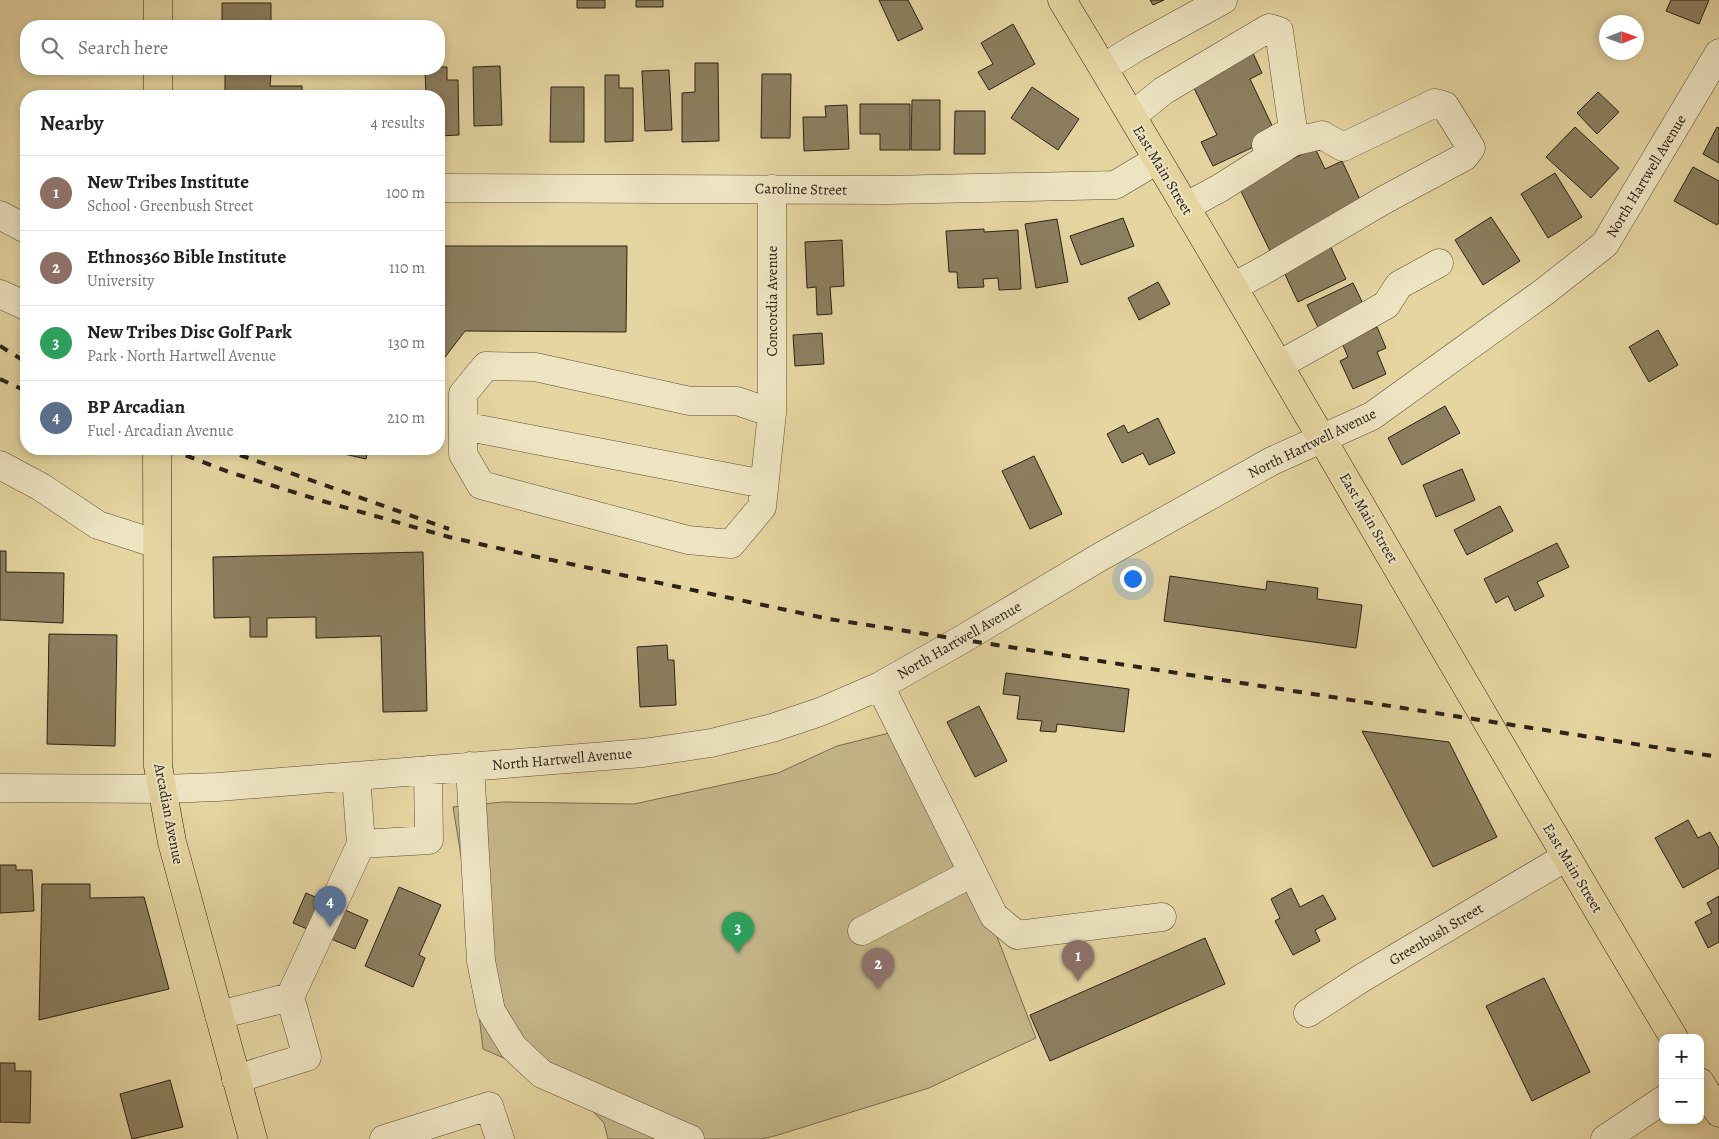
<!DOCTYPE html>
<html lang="en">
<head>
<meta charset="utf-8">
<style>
	:root { --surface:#fff; --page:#f6f6f6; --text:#222; --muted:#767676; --line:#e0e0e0; --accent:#8f2418 }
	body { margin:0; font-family:Alegreya,serif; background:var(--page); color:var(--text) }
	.controls { position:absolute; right:15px; bottom:15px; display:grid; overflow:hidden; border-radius:10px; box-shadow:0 2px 8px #0003 }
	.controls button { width:45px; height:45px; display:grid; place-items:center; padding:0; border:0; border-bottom:1px solid var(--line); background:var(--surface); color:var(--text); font:25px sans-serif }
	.compass { position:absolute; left:1599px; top:15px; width:45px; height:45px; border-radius:50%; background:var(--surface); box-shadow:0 2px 8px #0003; rotate:89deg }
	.you { position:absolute; left:1132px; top:578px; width:18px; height:18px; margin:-12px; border:4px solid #fff; border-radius:50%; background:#1a73e8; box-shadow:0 0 0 8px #1a73e833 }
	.badge { display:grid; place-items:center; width:32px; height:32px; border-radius:50%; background:var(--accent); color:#fff; font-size:16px; font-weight:700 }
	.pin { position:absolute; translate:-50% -41px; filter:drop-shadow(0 1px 2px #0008) }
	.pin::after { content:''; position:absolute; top:26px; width:18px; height:15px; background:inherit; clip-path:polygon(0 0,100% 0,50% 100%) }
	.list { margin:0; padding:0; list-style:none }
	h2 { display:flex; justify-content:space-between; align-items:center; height:65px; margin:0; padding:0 20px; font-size:21px }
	h2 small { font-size:16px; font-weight:400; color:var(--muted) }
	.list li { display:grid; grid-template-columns:32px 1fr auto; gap:15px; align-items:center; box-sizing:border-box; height:75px; padding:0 20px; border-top:1px solid var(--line) }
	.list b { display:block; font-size:19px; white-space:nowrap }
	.list p { margin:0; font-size:16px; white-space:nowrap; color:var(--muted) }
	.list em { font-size:16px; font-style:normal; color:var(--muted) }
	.icon { flex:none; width:28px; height:28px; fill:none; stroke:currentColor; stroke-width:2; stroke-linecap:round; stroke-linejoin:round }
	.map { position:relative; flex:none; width:1719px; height:1139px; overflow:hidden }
	.search { position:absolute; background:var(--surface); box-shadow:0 2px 8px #0003; left:20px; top:20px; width:425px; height:55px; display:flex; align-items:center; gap:12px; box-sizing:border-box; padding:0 18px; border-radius:20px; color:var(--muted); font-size:19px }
	.panel { position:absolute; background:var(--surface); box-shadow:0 2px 8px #0003; left:20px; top:90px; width:425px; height:365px; border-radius:20px }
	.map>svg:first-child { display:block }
	.green { fill:#c5b78a; stroke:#786c51 }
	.building { fill:#8c7f5f; stroke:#2b2218 }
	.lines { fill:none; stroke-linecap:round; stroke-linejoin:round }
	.minor-casing { stroke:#5a4f3a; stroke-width:29 }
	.major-casing { stroke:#2b2218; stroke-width:29 }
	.minor { stroke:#eee4c2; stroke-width:28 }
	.major { stroke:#e5d5a1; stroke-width:28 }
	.rail { stroke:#2b2218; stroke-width:4; stroke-dasharray:9 9; stroke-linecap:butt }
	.labels { text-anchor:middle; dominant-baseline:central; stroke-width:4; stroke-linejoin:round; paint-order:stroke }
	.street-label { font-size:15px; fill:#2b2218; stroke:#eee4c2 }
</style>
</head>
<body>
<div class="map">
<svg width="1719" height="1139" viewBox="0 0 1719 1139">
	<rect width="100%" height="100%" fill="#e5d5a1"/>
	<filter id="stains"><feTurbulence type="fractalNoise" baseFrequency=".004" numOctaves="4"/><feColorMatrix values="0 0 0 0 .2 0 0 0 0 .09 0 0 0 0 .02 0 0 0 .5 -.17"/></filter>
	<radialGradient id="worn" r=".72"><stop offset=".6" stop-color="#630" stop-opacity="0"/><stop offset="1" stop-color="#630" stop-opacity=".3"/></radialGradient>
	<path class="green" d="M893 732 974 877 1036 1038 929 1088 778 1135 762 1139H608L604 1123 570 1087 483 1049 474 973 469 905 453 807 503 802 634 804 778 773 837 746Z"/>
	<path class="building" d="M577 0H605V8H577Z
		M636 0H663V7H636Z
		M879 0H908L923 29 898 41Z
		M1150 0H1164L1153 5Z
		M1671 0H1709L1699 24 1666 11Z
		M222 3H271V26H222Z
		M1013 24 1035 64 989 90 978 72 993 64 981 43Z
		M1252 51 1262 73 1250 79 1277 136 1213 166 1201 142 1217 135 1190 80Z
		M695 63H718L719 141 682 142V93L695 92Z
		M500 66 502 125 474 126 473 67Z
		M439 67H447V80H458L459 135 439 136V96H426L425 69H439Z
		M669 70 672 130 645 131 642 71Z
		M225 72 271 73 270 86H302V96H225Z
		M762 74H791L790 138H761Z
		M605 75H619V88H633V141L605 142Z
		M551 87H584V142H550Z
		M1032 87 1079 119 1058 150 1011 118Z
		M1598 92 1619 112 1597 134 1577 113Z
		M912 100H940V150H911Z
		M860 104H910V150H880V134H860Z
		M847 105 849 149 804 151 803 117H826L825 106Z
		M955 111H985V154H954Z
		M1575 127 1619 168 1591 198 1546 157Z
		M1717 127 1719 128V163L1703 154Z
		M1315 148 1325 169 1342 161 1363 206 1270 251 1238 185Z
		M1693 167 1719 181V222L1717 225 1674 201Z
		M1555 173 1582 217 1548 238 1521 194Z
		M1491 217 1520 261 1483 285 1455 240Z
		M1123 218 1134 246 1081 265 1070 236Z
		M1057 219 1068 282 1036 288 1025 224Z
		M984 229V232L1018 230 1021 289 999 290 998 278 983 279 984 287 958 288 957 272H949L946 231Z
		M842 240 844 286 830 287 832 314 817 315 816 287 807 288 805 242Z
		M1328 241 1346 279 1298 302 1280 264Z
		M439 246H627L626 332 465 331 439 365Z
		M1158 282 1170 304 1139 320 1128 298Z
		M1353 283 1367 312 1322 335 1307 305Z
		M1377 327 1386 348 1377 352 1386 374 1353 389 1340 361 1348 357 1342 343Z
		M1658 330 1678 365 1649 382 1629 347Z
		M822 333 824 364 795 366 793 335Z
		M1445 406 1460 433 1402 465 1388 438Z
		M1158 418 1175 453 1149 465 1143 453 1122 463 1107 434 1124 425 1128 433Z
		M322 449H368L366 459Z
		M1034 456 1062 514 1030 529 1002 471Z
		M1462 469 1475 500 1436 517 1423 485Z
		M1500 506 1513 531 1467 555 1454 530Z
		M1557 543 1569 567 1537 582 1544 596 1515 611 1508 596 1496 603 1484 579Z
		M0 551H6V572L64 573 63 623 0 620Z
		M423 552 427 711 383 712 381 636 316 638V617L267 618V637H250V617L214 618 213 557Z
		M1170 576 1266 590 1267 581 1318 588 1317 599 1362 605 1356 648 1164 621Z
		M49 634 117 635 115 746 47 744Z
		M667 645 668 660H674L676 705 640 707 637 647Z
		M1006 673 1129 689 1124 732 1057 724 1056 732 1040 731 1042 721 1017 719 1020 696 1003 694Z
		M979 706 1007 761 975 777 947 722Z
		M1362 731 1449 742 1497 837 1433 867Z
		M1688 820 1698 838 1710 832 1719 848V868L1683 888 1655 838Z
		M0 865H16V870H32L34 911 0 913Z
		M42 884H90V898L144 897 169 989 39 1020Z
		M399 887 441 905 419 955 425 958 413 987 365 966Z
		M1291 888 1300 907 1323 895 1336 919 1315 930 1320 941 1293 955 1275 921 1280 918 1271 899Z
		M306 893 368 920 355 949 293 923Z
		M1719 896V942L1708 948 1695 922 1712 913 1707 903Z
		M1205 938 1225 984 1050 1061 1030 1015Z
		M1544 978 1590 1072 1532 1101 1486 1006Z
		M0 1063H15V1071H31L30 1123 0 1122Z
		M170 1080 183 1127 132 1139 120 1094Z"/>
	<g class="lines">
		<g class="minor-casing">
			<path id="minor" d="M1103 68 1137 47 1223 0
				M1132 116 1163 91 1269 28 1279 31 1293 130 1266 145
				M439 188 887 190 1115 185 1157 160
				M772 189V413L762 507 731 544 688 540 481 485 463 454V394L486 366 535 367 690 401H737L772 413
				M1185 207 1220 188 1293 142 1322 135 1343 147 1435 103 1445 106 1471 148 1464 157 1384 200 1268 268 1233 287
				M0 215 26 229
				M0 294 26 306
				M1279 365 1386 305 1399 285 1439 263
				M463 426 764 484
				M0 465 41 487 98 525 157 544
				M880 686 994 916 1017 935 1162 917
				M470 766 481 961 491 1011 513 1047 542 1074 690 1139
				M356 776 361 844
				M0 788 162 789 218 787 643 753 711 743 772 728 820 712 880 686 961 640 1100 557 1272 461 1372 416 1544 292 1605 244 1719 53
				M862 931 972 873
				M290 997 361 844 429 840 428 770
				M1308 1013 1362 978 1566 857
				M219 1015 290 997 307 1057 236 1079
				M384 1139 489 1106 500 1139
				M1605 1139 1663 1100"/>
		</g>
		<g class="major-casing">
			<path id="major" d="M1062 0C1270 343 1467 693 1674 1038
				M158 26V0
				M158 69V96
				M157 449 158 766 172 842 253 1139
				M1700 1082 1719 1113"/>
		</g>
		<use href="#minor" class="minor"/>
		<use href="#major" class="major"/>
		<path class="rail" d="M0 346 26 362
			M0 379 26 391
			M169 449 229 472 319 500 449 537 533 556 829 619 1719 757
			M223 449 449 529"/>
	</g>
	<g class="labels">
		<g class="street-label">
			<text transform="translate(1163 170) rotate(59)">East Main Street</text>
			<text transform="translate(1646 176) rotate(-59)">North Hartwell Avenue</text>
			<text transform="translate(801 189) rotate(1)">Caroline Street</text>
			<text transform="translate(772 301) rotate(-90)">Concordia Avenue</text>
			<text transform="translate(1312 443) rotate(-26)">North Hartwell Avenue</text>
			<text transform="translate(1369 518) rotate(60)">East Main Street</text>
			<text transform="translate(959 640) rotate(-30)">North Hartwell Avenue</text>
			<text transform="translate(562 759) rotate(-5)">North Hartwell Avenue</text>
			<text transform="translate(169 814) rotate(79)">Arcadian Avenue</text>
			<text transform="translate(1573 868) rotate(59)">East Main Street</text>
			<text transform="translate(1436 934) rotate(-31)">Greenbush Street</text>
		</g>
	</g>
	<rect width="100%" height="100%" filter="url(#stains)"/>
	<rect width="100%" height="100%" fill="url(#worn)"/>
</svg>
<div class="controls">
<button>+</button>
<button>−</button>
</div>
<svg class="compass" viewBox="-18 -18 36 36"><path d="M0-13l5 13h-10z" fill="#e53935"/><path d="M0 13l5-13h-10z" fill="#767676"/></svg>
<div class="you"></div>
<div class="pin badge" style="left:1078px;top:981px;background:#8d6e63">1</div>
<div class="pin badge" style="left:878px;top:989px;background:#8d6e63">2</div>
<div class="pin badge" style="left:738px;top:953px;background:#2e9e5b">3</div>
<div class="pin badge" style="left:330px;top:927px;background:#5c6f8a">4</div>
<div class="search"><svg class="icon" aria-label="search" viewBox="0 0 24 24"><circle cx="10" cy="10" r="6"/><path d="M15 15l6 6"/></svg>Search here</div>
<section class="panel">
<h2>Nearby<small>4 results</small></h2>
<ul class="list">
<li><span class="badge" style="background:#8d6e63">1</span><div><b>New Tribes Institute</b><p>School · Greenbush Street</p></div><em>100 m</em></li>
<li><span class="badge" style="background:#8d6e63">2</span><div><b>Ethnos360 Bible Institute</b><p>University</p></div><em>110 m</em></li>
<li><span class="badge" style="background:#2e9e5b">3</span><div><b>New Tribes Disc Golf Park</b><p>Park · North Hartwell Avenue</p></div><em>130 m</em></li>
<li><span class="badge" style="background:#5c6f8a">4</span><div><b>BP Arcadian</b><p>Fuel · Arcadian Avenue</p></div><em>210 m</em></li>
</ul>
</section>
</div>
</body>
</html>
